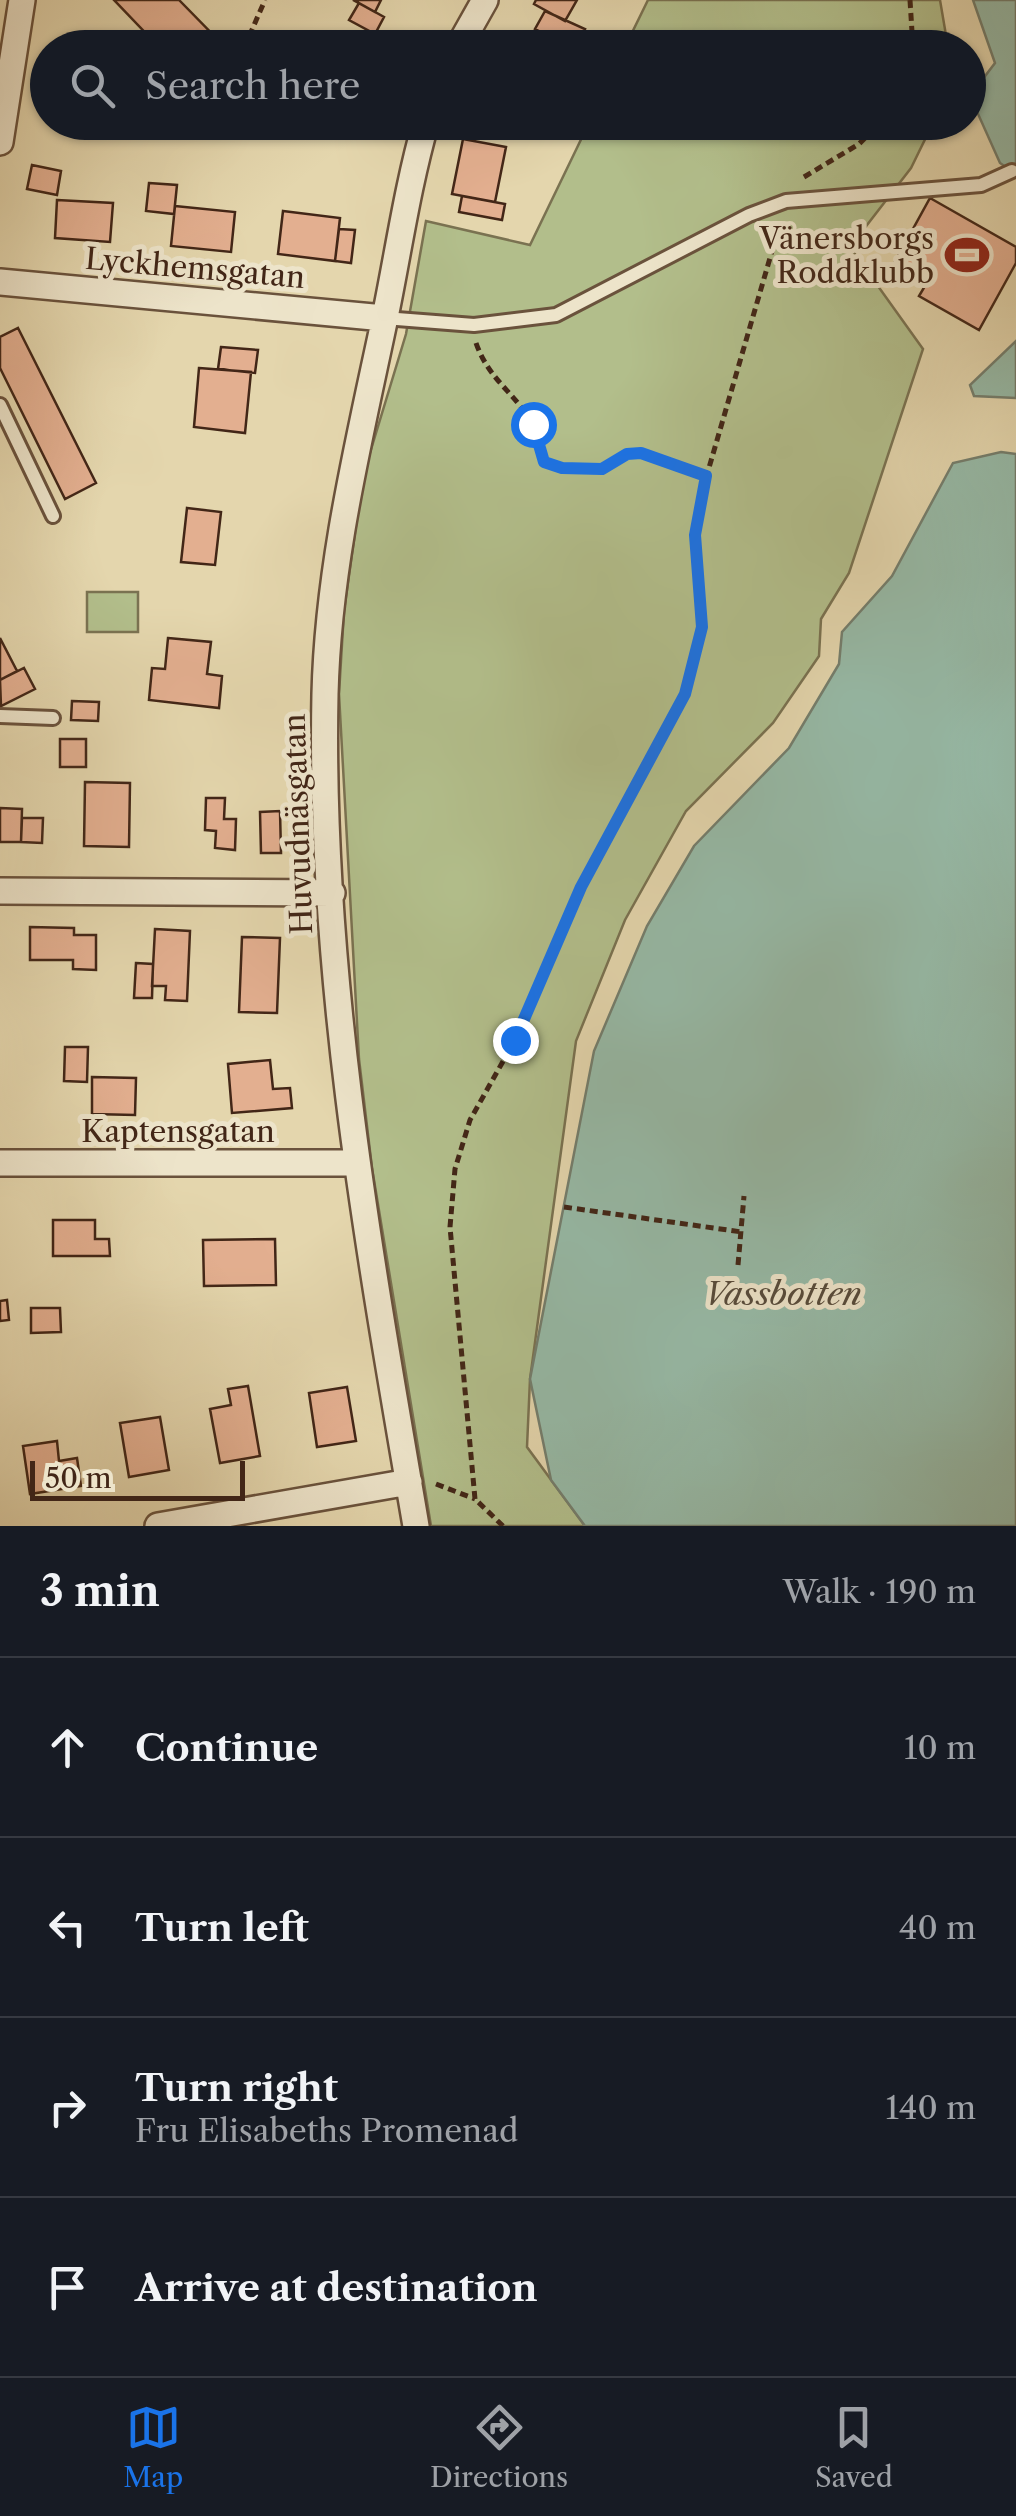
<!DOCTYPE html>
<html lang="en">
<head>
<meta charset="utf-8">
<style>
	:root { --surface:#171b24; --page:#242831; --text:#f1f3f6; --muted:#9ea1a6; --line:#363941; --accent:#1a73e8 }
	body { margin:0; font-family:"Libre Caslon Text",serif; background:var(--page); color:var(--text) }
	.scale { position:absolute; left:30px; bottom:25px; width:215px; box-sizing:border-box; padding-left:10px; border:5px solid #422617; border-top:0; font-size:28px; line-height:35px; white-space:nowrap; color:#422617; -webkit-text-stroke:8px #ede4ca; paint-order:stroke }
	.stop { position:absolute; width:30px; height:30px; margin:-22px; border:8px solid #1a73e8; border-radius:50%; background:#fff }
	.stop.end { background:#1a73e8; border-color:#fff; box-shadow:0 2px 10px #0008 }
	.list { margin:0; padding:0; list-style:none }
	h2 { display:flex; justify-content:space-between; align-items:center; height:130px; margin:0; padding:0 40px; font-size:42px }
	h2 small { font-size:32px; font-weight:400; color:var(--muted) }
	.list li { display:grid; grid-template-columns:65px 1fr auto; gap:30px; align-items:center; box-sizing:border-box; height:180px; padding:0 40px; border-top:2px solid var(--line) }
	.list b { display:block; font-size:38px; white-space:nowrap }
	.list p { margin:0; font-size:32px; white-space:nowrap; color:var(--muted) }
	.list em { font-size:32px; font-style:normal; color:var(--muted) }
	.icon { flex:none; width:55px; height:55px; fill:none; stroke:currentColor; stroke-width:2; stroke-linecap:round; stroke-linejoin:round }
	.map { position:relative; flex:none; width:1016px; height:1526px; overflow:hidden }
	.search { position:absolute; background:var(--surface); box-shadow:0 2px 8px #0004; left:30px; right:30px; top:30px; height:110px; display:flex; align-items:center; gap:25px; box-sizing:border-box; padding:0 35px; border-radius:55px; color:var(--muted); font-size:38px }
	.sheet { height:850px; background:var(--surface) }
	nav { display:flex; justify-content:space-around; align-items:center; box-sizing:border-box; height:140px; border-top:2px solid var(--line); background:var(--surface); font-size:28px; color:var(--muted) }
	nav a { display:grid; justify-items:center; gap:5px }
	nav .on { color:var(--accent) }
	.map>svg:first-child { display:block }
	.green { fill:#b2be8b; stroke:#7a7251; stroke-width:2.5 }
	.water { fill:#96b9a6; stroke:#747e6d; stroke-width:2.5 }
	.building { fill:#e3af90; stroke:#422617; stroke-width:2.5 }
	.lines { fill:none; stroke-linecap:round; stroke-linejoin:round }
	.lane-casing { stroke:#6a523c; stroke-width:18 }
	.street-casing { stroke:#6a523c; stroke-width:30 }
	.path { stroke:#422617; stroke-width:5; stroke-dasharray:8 5; stroke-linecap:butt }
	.lane { stroke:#ede4ca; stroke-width:12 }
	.street { stroke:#ede4ca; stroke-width:25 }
	.route { stroke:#1a73e8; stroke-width:12 }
	.labels { text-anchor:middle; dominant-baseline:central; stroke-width:10; stroke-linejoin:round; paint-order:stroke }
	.poi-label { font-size:30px; fill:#422617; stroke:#ede4ca; text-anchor:end }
	.street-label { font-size:30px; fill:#422617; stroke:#ede4ca }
	.water-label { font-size:32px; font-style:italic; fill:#574b3b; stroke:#ede4ca }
</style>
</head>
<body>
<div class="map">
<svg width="1016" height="1526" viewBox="0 0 1016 1526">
	<rect width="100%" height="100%" fill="#e4d6ad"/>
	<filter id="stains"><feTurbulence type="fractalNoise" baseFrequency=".002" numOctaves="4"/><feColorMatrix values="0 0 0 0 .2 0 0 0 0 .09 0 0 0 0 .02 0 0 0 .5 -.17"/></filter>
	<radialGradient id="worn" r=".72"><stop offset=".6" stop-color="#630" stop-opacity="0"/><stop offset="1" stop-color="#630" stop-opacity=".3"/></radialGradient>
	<path class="green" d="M648 0H940L948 47H625Z
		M589 123H933L911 168 850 247 923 349 849 573 821 619 819 656 773 723 686 811 625 920 576 1041 530 1379 527 1447 585 1526H431L372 1168 359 1059 339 694 344 611 363 476 406 334 426 221 530 245Z
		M87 592H138V632H87Z"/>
	<path class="water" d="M973 0H1016V174L1000 163 970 96 995 63Z
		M1016 341V398L974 396 970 385Z
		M1001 452 1016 454V1526H585L551 1480 530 1379 594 1051 647 926 694 846 789 748 839 664 842 632 892 576 953 463Z"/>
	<path class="building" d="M114 0H179L226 48H160Z
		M353 0H381L375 12Z
		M536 0H577L565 21 534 4Z
		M359 3 384 17 375 34 349 20Z
		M545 11 585 29 574 48 535 29Z
		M463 139 506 147 495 202 452 194Z
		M32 165 61 171 57 195 27 189Z
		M149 183 177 185 174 214 146 211Z
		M462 196 505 204 502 220 459 212Z
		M930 198 1016 247V263L979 330 919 296 925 286 892 267Z
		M57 200 113 203 110 242 55 238Z
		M175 206 235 212 231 252 171 246Z
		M283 211 340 218 335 261 278 254Z
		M339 229 355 230 351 263 335 261Z
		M18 328 96 483 65 499 0 368V337Z
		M221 347 258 350 255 373 218 369Z
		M199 368 251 372 245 433 194 427Z
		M187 508 221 512 215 565 181 562Z
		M0 638 17 671 0 680Z
		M168 638 211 642 207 674 222 676 219 708 149 700 152 668 165 669Z
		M24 668 35 689 1 706 0 680Z
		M72 701 99 702 98 721 71 720Z
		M60 739H86V767H60Z
		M85 782 130 783 129 847 84 846Z
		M206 798H225L224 819H236L235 850 215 848 216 831 205 830Z
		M0 808 22 809 21 842H0Z
		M280 811 281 853H261L260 812Z
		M22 818H43L42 843 21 842Z
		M30 927 74 928V935H96V970L73 969V960H30Z
		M155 929 190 931 187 1001 165 1000 166 986H152Z
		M242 937 280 938 277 1013 239 1012Z
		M136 963 153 964 152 998H134Z
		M65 1047H88L87 1082 64 1081Z
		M270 1060 273 1089 290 1088 292 1108 232 1113 228 1064Z
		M92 1077 136 1078 135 1115 92 1114Z
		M53 1220H95V1239H109L110 1256H53Z
		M275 1239 276 1285 204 1286 203 1240Z
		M7 1300 9 1320 0 1321V1301Z
		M31 1308H60L61 1332 31 1333Z
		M248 1386 260 1456 220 1463 210 1409 231 1405 228 1389Z
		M347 1387 356 1441 317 1447 309 1393Z
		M160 1417 169 1470 129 1477 120 1423Z
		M57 1441 59 1461 77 1458 81 1486 30 1494 23 1446Z"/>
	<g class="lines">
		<g class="lane-casing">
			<path id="lane" d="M384 318 474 325 556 315 749 215 786 201 981 185 1012 171
				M0 405 53 516
				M0 716 53 718"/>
		</g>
		<g class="street-casing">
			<path id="street" d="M458 48 485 0
				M0 142 22 0
				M0 282 384 318
				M0 891 332 893
				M0 1163H357
				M158 1526 409 1482
				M416 1526C369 1252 319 973 325 694 328 568 358 445 384 322 398 255 407 188 426 122"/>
		</g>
		<path class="path" d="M910 0 913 48
			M244 48 265 0
			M804 177 859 144 881 122
			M476 343C489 380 515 393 532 423 539 436 539 450 544 463L562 468 601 469 627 454 641 453 706 475
			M564 1207 742 1232
			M738 1265 744 1196
			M436 1484 475 1499
			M503 1526 475 1499 450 1227 455 1169 470 1120 515 1040 581 887 685 694 702 627 697 509 779 227"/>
		<use href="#lane" class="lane"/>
		<use href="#street" class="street"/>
	</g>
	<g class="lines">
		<path class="route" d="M515 1040 581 887 685 694 702 627 695 535 706 476 641 453 627 454 602 469 562 468 544 462 533 424"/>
	</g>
	<defs>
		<g id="stadium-bare" transform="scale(3.45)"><path d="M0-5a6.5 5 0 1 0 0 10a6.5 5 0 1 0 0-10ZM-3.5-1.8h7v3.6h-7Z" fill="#8f2418" stroke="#ede4ca" stroke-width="2.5" paint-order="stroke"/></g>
	</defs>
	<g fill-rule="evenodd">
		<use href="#stadium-bare" x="967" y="255"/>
	</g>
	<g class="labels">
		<g class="poi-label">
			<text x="934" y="238">Vänersborgs<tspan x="934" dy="34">Roddklubb</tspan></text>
		</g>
		<g class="street-label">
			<text transform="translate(195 268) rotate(5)">Lyckhemsgatan</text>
			<text transform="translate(298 824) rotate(-92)">Huvudnäsgatan</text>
			<text x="178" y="1131">Kaptensgatan</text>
		</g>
		<g class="water-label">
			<text x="783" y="1293">Vassbotten</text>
		</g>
	</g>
	<rect width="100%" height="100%" filter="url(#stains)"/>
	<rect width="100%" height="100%" fill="url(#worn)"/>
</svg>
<div class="scale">50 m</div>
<div class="stop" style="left:533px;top:424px"></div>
<div class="stop end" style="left:515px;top:1040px"></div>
<div class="search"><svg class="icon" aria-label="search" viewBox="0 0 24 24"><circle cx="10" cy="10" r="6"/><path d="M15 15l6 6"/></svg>Search here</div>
</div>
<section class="sheet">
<h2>3 min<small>Walk · 190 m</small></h2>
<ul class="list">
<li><svg class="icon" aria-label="ahead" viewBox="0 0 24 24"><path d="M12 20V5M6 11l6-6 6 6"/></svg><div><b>Continue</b></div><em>10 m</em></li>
<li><svg class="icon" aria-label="left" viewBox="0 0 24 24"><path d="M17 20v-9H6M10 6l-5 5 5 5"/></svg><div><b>Turn left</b></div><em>40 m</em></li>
<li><svg class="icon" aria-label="right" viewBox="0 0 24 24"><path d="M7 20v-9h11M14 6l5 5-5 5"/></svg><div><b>Turn right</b><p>Fru Elisabeths Promenad</p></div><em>140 m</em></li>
<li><svg class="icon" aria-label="arrive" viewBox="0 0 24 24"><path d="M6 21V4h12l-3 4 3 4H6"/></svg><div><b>Arrive at destination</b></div></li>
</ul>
</section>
<nav>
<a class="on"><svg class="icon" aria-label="map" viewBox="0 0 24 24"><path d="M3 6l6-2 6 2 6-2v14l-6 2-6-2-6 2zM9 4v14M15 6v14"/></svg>Map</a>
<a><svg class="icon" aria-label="directions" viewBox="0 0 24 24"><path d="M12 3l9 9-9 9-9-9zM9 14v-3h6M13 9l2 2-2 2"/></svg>Directions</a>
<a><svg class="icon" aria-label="saved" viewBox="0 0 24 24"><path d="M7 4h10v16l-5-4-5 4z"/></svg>Saved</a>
</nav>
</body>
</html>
